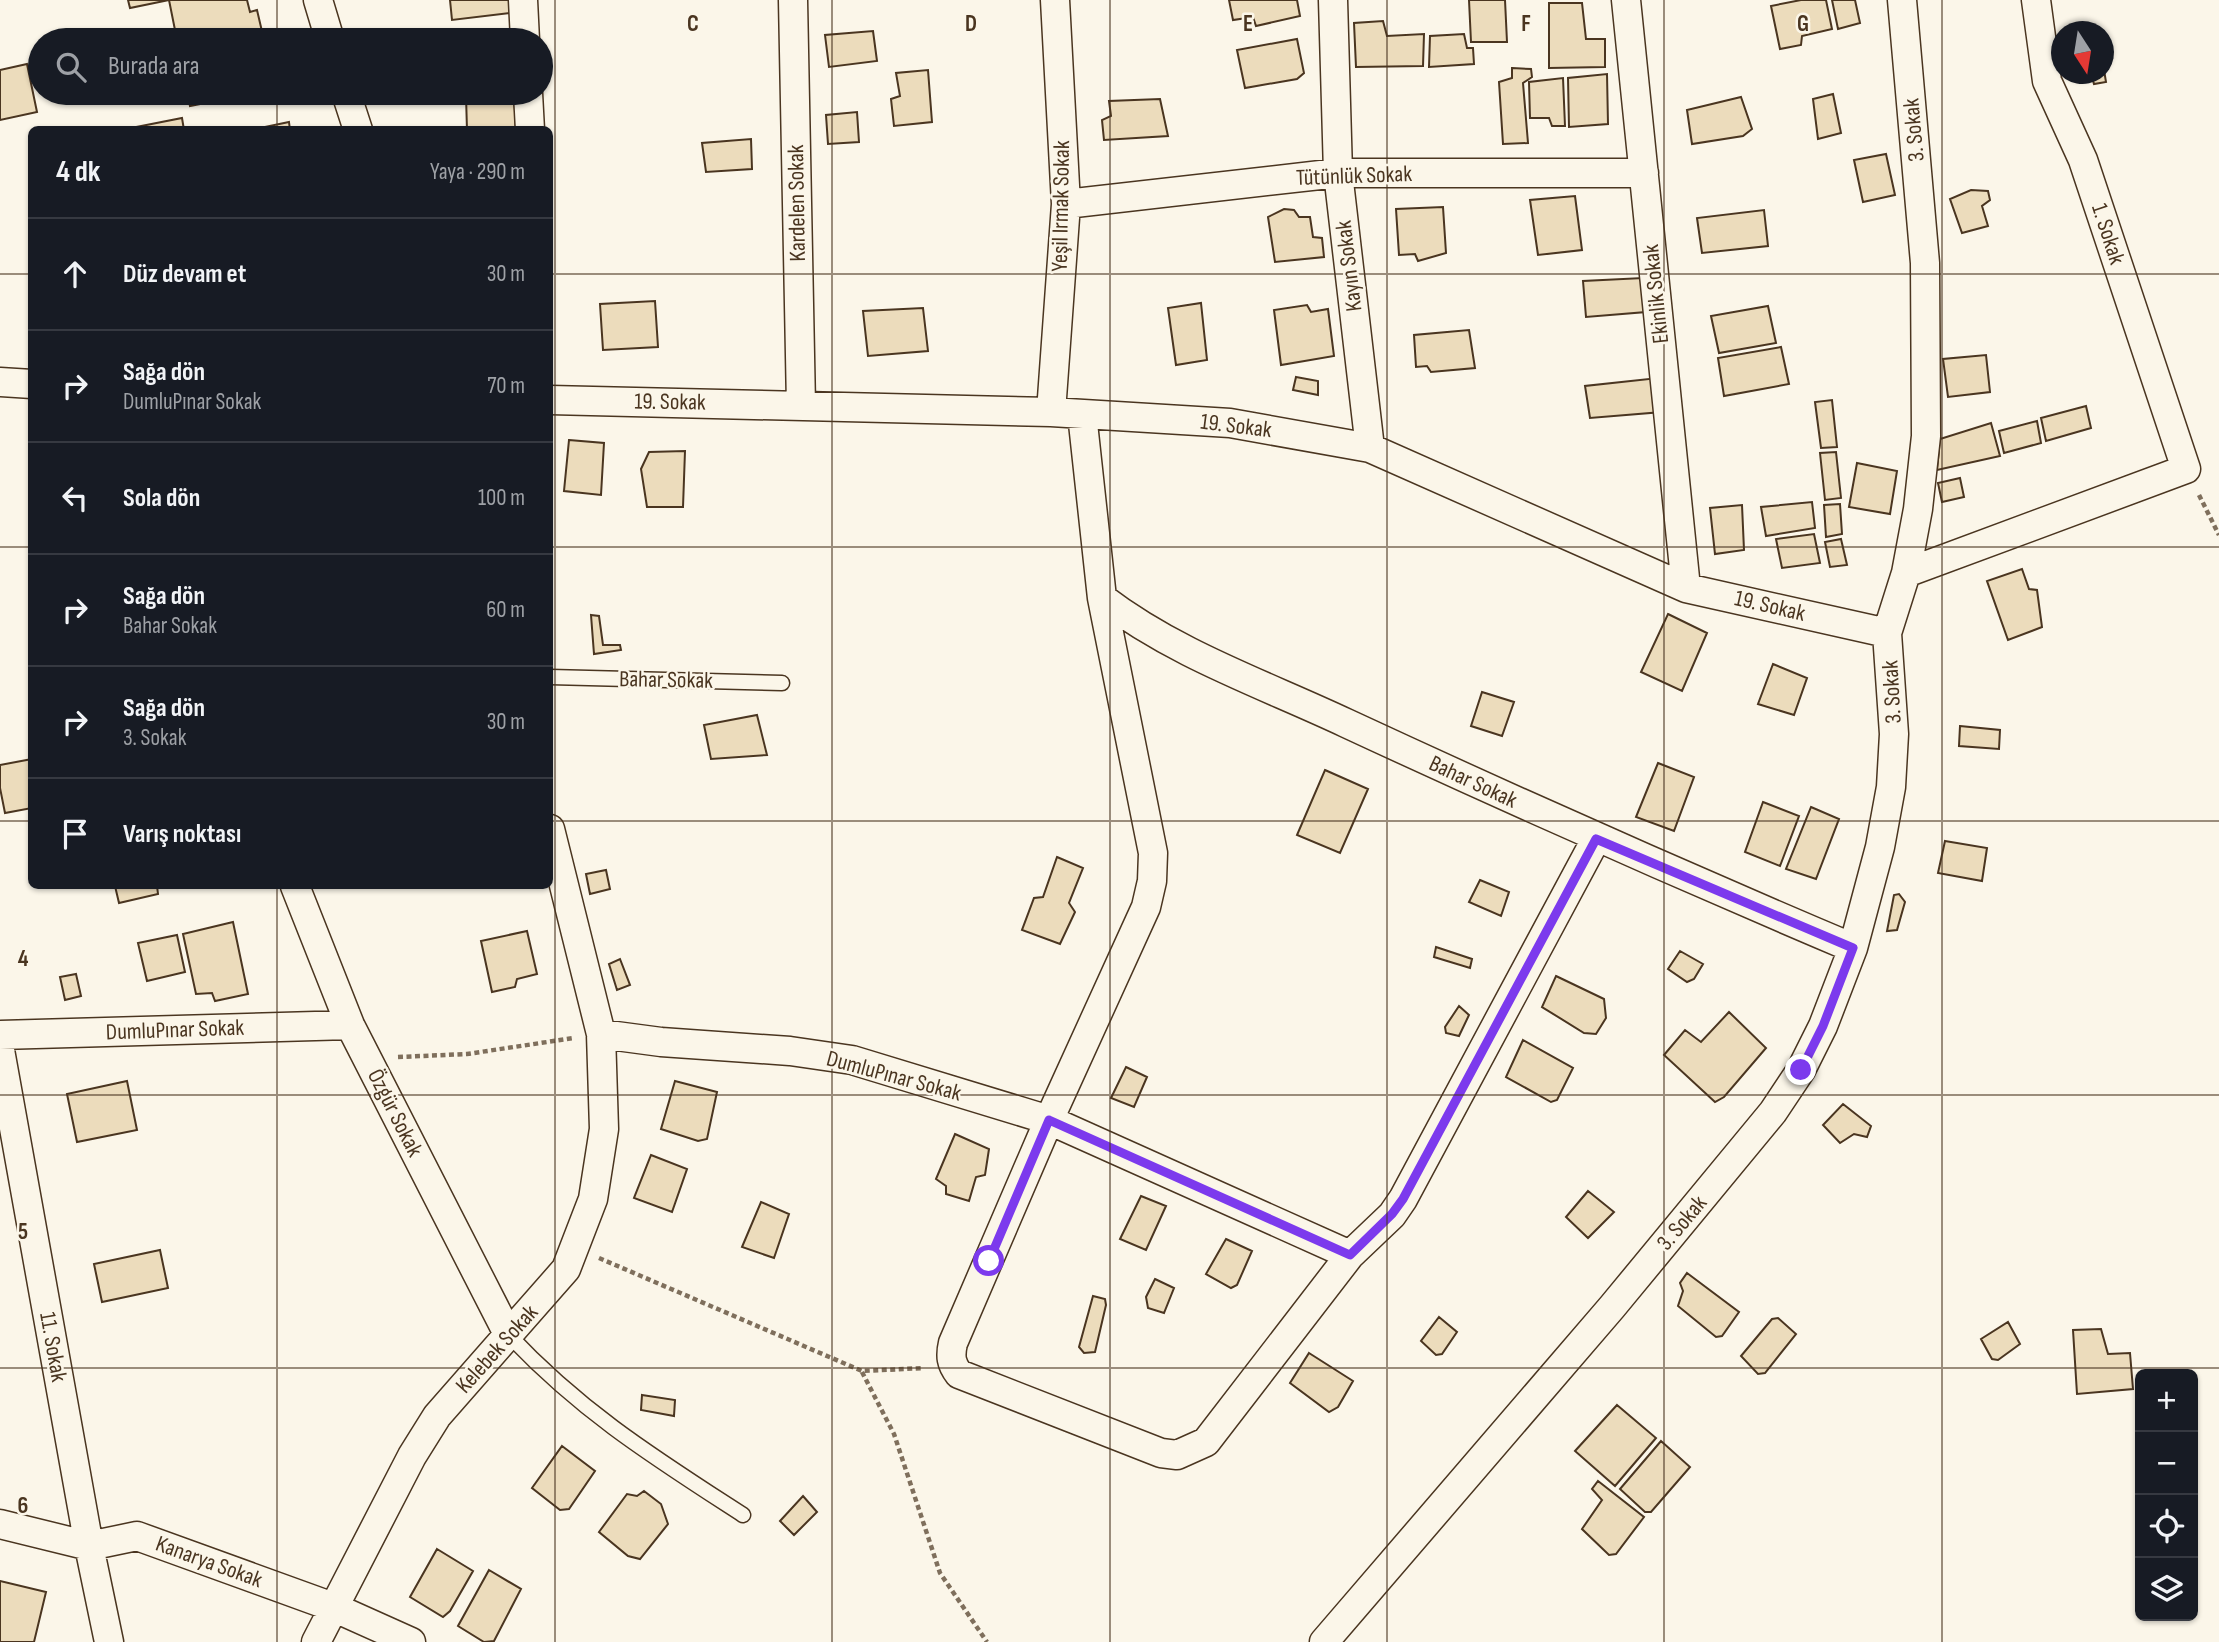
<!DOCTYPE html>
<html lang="tr">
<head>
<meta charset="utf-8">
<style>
	:root { --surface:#171b24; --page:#242831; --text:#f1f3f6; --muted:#9ea1a6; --line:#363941 }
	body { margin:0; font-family:"Sofia Sans Condensed",sans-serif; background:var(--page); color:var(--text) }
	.controls { position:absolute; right:21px; bottom:21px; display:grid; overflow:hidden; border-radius:10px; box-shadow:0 2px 5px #0004 }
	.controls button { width:63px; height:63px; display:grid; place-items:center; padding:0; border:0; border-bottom:2px solid var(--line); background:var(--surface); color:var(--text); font:35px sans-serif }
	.compass { position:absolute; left:2051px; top:21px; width:63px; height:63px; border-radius:50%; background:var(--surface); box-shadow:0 2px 5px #0004; rotate:168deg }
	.stop { position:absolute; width:21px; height:21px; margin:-16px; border:5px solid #7c3aed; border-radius:50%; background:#fff }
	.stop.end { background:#7c3aed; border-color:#fff; box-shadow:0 2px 7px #0008 }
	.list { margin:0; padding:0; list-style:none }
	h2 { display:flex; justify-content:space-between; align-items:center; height:91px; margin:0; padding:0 28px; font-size:30px }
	h2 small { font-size:23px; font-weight:400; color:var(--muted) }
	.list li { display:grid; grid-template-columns:46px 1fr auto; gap:21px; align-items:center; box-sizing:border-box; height:112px; padding:0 28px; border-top:2px solid var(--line) }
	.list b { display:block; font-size:26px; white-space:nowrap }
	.list p { margin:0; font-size:23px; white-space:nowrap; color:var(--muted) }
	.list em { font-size:23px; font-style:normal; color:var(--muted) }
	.icon { flex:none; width:38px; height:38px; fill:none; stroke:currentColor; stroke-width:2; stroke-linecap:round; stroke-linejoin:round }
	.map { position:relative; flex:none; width:2219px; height:1642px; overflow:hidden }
	.search { position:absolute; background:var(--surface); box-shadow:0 2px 5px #0004; left:28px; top:28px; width:525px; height:77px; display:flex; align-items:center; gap:18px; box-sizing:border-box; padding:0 24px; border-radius:38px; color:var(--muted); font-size:26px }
	.panel { position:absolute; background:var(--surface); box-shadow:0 2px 5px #0004; left:28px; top:126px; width:525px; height:763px; border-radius:10px }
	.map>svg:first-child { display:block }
	.building { fill:#ecdcbc; stroke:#4a3520; stroke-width:2 }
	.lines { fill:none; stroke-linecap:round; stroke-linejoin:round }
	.lane-casing { stroke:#4a3520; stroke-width:17 }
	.street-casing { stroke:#4a3520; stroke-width:31 }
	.path { stroke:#7f6f5c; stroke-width:4.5; stroke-dasharray:5 3.5; stroke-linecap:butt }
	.lane { stroke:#fbf6e9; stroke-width:14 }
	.street { stroke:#fbf6e9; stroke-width:28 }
	.route { stroke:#7c3aed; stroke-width:9 }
	.grid { fill:none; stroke:#4a3520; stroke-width:2; stroke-opacity:0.55 }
	.labels { text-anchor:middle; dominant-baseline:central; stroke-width:5; stroke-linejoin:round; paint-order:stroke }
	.street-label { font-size:23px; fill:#4a3520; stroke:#fbf6e9 }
	.grid-label { font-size:23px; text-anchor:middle; font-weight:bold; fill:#4a3520; stroke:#fbf6e9; stroke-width:5; stroke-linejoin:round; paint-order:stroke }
</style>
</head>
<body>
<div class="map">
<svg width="2219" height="1642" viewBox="0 0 2219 1642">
	<rect width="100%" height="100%" fill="#fbf6e9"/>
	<path class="building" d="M128 0H247L250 12 257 10 264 40H177L169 0 130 8Z
		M450 0H509L510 13 452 20Z
		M1229 0H1297L1300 16 1256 26 1253 17 1233 20Z
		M1469 0H1505L1507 42H1471Z
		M1801 0H1826L1832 29 1802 36 1801 45 1780 49 1771 6Z
		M1832 0H1855L1860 23 1838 29Z
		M1549 3H1582L1586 39H1605V67L1549 68Z
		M1383 21 1387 36 1424 34 1423 66 1356 67 1354 23Z
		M873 31 877 61 829 67 825 35Z
		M1464 34 1467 48H1473L1474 64 1429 67 1430 36Z
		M1297 39 1304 73 1297 79 1245 88 1237 50Z
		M27 64 37 112 0 120V70Z
		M1512 68 1531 69 1532 77 1523 83 1528 143 1503 144 1499 82 1512 78Z
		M928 70 932 122 894 126 891 99 900 96 896 73Z
		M2104 70 2106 82 2094 84 2091 74H2104Z
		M1607 74 1608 124 1569 127 1568 78Z
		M1563 78 1565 126H1552L1549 118H1530L1529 82Z
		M187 93H255L190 106Z
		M514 93 516 130H467L466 96Z
		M1833 94 1841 133 1818 139 1813 99Z
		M1741 97 1752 129 1743 136 1692 144 1687 110Z
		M1160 99 1168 136 1104 140 1102 120 1111 116 1109 101Z
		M857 112 859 142 828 144 826 115Z
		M182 118 184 130H121Z
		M289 122 290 130H250Z
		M751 139 752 169 706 172 702 143Z
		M1886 154 1895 195 1863 202 1854 160Z
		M1971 190 1988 191 1990 200 1982 206 1988 226 1962 233 1950 199Z
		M1575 196 1582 250 1538 255 1530 200Z
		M1443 207 1446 253 1418 261 1415 254 1399 255 1396 209Z
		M1284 209 1294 210 1299 217H1310L1313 237 1322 238 1324 257 1275 262 1268 217Z
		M1764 210 1768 246 1702 253 1697 218Z
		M1643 278 1646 312 1586 317 1583 281Z
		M655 301 658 347 603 350 600 304Z
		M1201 303 1207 360 1176 365 1168 308Z
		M1307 305 1311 312 1328 309 1334 356 1281 365 1274 310Z
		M1768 306 1776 343 1719 353 1711 316Z
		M923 308 928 351 868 356 863 311Z
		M1469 330 1475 368 1431 372 1427 366 1416 367 1414 335Z
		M1781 347 1789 384 1724 396 1718 358Z
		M1986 355 1990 392 1948 397 1943 359Z
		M1296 377 1318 381V395L1293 390Z
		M1658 378 1662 412 1590 418 1585 386Z
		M1832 400 1837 447 1821 448 1815 402Z
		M2086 406 2091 428 2046 441 2041 418Z
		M2037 421 2041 443 2004 453 1999 431Z
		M1991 423 2000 456 1937 470 1940 439Z
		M569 440 604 443 601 495 564 491Z
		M685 451 683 507H647L641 469 649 452Z
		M1836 452 1841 498 1825 500 1820 453Z
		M1857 463 1897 471 1890 514 1849 507Z
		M1960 478 1964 497 1942 502 1938 483Z
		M1812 502 1815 528 1766 536 1761 507Z
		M1840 504 1842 534 1826 537 1824 505Z
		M1742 505 1744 550 1715 554 1710 508Z
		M1814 534 1820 563 1782 568 1776 539Z
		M1841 539 1847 565 1830 567 1825 542Z
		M2022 569 2029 589 2037 590 2042 627 2008 640 1987 581Z
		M1668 614 1707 633 1682 691 1641 672Z
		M591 615 599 616 603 645H620L621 650 594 654Z
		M1773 664 1807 678 1794 715 1758 704Z
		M1482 692 1514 702 1502 736 1471 726Z
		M757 715 767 755 711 759 704 725Z
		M1960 726 2000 730 1999 749 1959 746Z
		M32 759V808L5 813 0 788V765Z
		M1658 763 1694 777 1674 831 1636 817Z
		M1325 770 1368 789 1340 853 1297 835Z
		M1763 802 1799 816 1780 866 1745 852Z
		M1811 807 1839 819 1816 879 1786 869Z
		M1945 841 1987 848 1982 881 1938 873Z
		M1057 857 1083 868 1069 903 1075 912 1060 944 1022 930 1034 898 1043 897Z
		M606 870 610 889 590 894 586 874Z
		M1480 880 1509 892 1501 916 1469 902Z
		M115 886H157L158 894 119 903Z
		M1899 894 1905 902 1897 930 1887 931 1894 895Z
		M233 922 248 994 215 1001 212 993 196 994 183 934Z
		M527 931 537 974 517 979 515 987 492 992 481 941Z
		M177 935 185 972 147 981 138 943Z
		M1436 947 1472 959 1470 968 1434 957Z
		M1680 951 1703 964 1694 979 1687 982 1668 969Z
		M620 959 630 985 617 990 609 964Z
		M76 974 81 996 65 1000 60 977Z
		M1556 976 1604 999 1606 1018 1596 1034 1584 1033 1542 1007Z
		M1459 1006 1469 1015 1459 1036 1446 1033 1445 1027Z
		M1729 1012 1766 1048 1724 1097 1715 1102 1664 1055 1685 1030 1701 1042Z
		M1523 1040 1573 1068 1557 1100 1551 1102 1506 1077Z
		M1126 1067 1147 1077 1134 1107 1111 1098Z
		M127 1081 137 1130 77 1142 67 1094Z
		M675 1081 717 1092 707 1139 698 1141 661 1129Z
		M1843 1104 1871 1126 1867 1137 1854 1134 1840 1143 1823 1125Z
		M955 1134 989 1149 985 1175 976 1177 969 1201 946 1194V1186L936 1179Z
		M651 1155 687 1169 672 1212 634 1198Z
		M1588 1191 1614 1212 1588 1238 1566 1217Z
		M1141 1196 1166 1206 1146 1250 1120 1239Z
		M761 1202 789 1214 774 1258 742 1247Z
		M1226 1239 1252 1251 1237 1285 1231 1288 1206 1274Z
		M160 1250 168 1288 102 1302 94 1264Z
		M1687 1273 1739 1312 1722 1336 1716 1337 1678 1306 1683 1291 1680 1283Z
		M1155 1279 1174 1288 1164 1313 1148 1308 1146 1297Z
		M1093 1296 1105 1299 1106 1305 1095 1352 1084 1353 1079 1347Z
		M1439 1317 1457 1332 1442 1354 1436 1355 1421 1341Z
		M1778 1318 1796 1334 1765 1373 1758 1374 1741 1356 1772 1319Z
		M2008 1322 2020 1344 1998 1360 1992 1359 1981 1339Z
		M2101 1329 2108 1354 2130 1353 2133 1389 2077 1394 2073 1330Z
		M1309 1353 1353 1381 1338 1407 1329 1412 1290 1383Z
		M642 1395 675 1400 674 1416 641 1410Z
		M1617 1405 1656 1438 1615 1486 1575 1451Z
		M1661 1441 1690 1467 1651 1512H1645L1620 1489Z
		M562 1446 595 1471 569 1509 560 1510 532 1488Z
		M1598 1481 1644 1517 1616 1554 1609 1555 1582 1529 1602 1500 1592 1489Z
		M644 1491 661 1504 668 1524 640 1559 628 1556 599 1532 627 1494 637 1496Z
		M803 1496 817 1512 794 1535 780 1521Z
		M437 1549 473 1571 450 1611 443 1617 410 1597Z
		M489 1570 521 1589 494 1641 484 1642 458 1626Z
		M0 1581 46 1592 34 1642H0Z"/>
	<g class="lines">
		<g class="lane-casing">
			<path id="lane" d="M550 677 782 683
				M508 1334C581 1412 655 1458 743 1515"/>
		</g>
		<g class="street-casing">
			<path id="street" d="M318 0 330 40
				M523 0 525 40
				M793 0 801 406
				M1333 0 1338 173 1370 448
				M1626 0 1686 588
				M346 93 358 130
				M528 93 530 130
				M1066 204 1338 173H1644
				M0 382 32 384
				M550 400 1051 412 1230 423 1370 448 1686 588 1887 633
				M1051 412 1066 204 1055 0
				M1082 414 1102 598 1153 853 1152 881 1146 907 1049 1120 953 1343C950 1356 951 1364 959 1374L1161 1453 1177 1455 1206 1442 1350 1255 1392 1215 1403 1199 1596 839
				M1906 573 2186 469 2083 160 2047 81 2036 0
				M1102 598C1175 654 1263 684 1346 723 1514 801 1683 876 1853 948
				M295 886 350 1025 508 1334
				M601 1034 661 1042 790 1051 852 1060 1049 1120 1350 1255
				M0 1035 350 1025
				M0 1050 89 1546 109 1642
				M0 1524 89 1546 137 1536 333 1607 411 1642
				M316 1642 412 1456 437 1416 566 1269 593 1199 604 1129 601 1034 550 829
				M1324 1642 1612 1307 1773 1112 1801 1070 1823 1026 1853 948 1880 847 1891 787 1894 734 1887 633 1906 573 1918 509 1926 436 1925 263 1902 0"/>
		</g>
		<path class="path" d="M2199 495 2219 535
			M398 1057 467 1054 574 1038
			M599 1258 862 1371 924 1368
			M862 1372 894 1434 940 1573 987 1642"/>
		<use href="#lane" class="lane"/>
		<use href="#street" class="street"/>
	</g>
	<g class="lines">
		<path class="route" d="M989 1261 1049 1120 1350 1255 1392 1214 1403 1199 1596 839 1853 948 1823 1026 1801 1070"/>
	</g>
	<path class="grid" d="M277 0V40M555 0V1642M832 0V1642M1110 0V1642M1387 0V1642M1664 0V1642M1942 0V1642M277 93V130M0 274H32M550 274H2219M0 547H32M550 547H2219M0 821H32M550 821H2219M277 886V1642M0 1095H2219M0 1368H2219"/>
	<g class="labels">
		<g class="street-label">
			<text transform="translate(1914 130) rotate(-95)">3. Sokak</text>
			<text transform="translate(1354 176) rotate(-2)">Tütünlük Sokak</text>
			<text transform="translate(797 203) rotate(-91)">Kardelen Sokak</text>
			<text transform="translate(1061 206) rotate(-89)">Yeşil Irmak Sokak</text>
			<text transform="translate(2108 234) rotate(72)">1. Sokak</text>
			<text transform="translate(1349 266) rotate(-97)">Kayın Sokak</text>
			<text transform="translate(1656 294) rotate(-96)">Ekinlik Sokak</text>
			<text transform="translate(670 402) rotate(1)">19. Sokak</text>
			<text transform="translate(1236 426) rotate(7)">19. Sokak</text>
			<text transform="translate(1770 606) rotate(13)">19. Sokak</text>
			<text transform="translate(666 680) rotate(1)">Bahar Sokak</text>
			<text transform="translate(1892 692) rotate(-93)">3. Sokak</text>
			<text transform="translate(1473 782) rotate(25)">Bahar Sokak</text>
			<text transform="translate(175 1030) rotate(-2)">DumluPınar Sokak</text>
			<text transform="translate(894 1076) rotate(15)">DumluPınar Sokak</text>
			<text transform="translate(395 1113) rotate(63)">Özgür Sokak</text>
			<text transform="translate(1682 1223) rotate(-50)">3. Sokak</text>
			<text transform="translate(53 1347) rotate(80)">11. Sokak</text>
			<text transform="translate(497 1349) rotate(-48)">Kelebek Sokak</text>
			<text transform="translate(209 1562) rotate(20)">Kanarya Sokak</text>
		</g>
	</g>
	<g class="grid-label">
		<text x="693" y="31">C</text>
		<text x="971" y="31">D</text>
		<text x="1248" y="31">E</text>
		<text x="1526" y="31">F</text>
		<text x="1803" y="31">G</text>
		<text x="23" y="966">4</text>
		<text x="23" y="1239">5</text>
		<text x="23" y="1513">6</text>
	</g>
</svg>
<div class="controls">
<button>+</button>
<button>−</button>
<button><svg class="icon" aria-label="locate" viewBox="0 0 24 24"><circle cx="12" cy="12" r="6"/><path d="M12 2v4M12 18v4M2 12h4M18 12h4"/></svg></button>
<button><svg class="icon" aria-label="layers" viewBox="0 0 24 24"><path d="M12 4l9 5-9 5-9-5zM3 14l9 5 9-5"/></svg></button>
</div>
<svg class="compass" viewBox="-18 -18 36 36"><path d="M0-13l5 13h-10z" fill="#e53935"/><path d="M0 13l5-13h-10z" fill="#9ea1a6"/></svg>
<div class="stop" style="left:989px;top:1261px"></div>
<div class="stop end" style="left:1801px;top:1070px"></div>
<div class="search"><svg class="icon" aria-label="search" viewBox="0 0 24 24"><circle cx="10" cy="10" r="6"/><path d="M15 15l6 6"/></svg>Burada ara</div>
<section class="panel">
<h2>4 dk<small>Yaya · 290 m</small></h2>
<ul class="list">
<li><svg class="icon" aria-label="ahead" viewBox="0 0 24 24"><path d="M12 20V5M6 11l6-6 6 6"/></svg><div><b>Düz devam et</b></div><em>30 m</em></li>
<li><svg class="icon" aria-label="right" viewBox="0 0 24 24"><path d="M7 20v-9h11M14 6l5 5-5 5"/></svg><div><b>Sağa dön</b><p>DumluPınar Sokak</p></div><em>70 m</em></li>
<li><svg class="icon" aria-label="left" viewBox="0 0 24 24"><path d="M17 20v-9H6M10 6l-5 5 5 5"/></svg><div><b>Sola dön</b></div><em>100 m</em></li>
<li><svg class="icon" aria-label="right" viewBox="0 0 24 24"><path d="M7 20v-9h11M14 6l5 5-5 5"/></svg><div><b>Sağa dön</b><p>Bahar Sokak</p></div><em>60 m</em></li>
<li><svg class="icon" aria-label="right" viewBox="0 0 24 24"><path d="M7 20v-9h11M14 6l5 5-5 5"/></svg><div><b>Sağa dön</b><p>3. Sokak</p></div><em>30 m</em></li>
<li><svg class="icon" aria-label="arrive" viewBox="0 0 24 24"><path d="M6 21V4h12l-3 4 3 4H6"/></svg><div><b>Varış noktası</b></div></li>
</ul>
</section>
</div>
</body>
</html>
